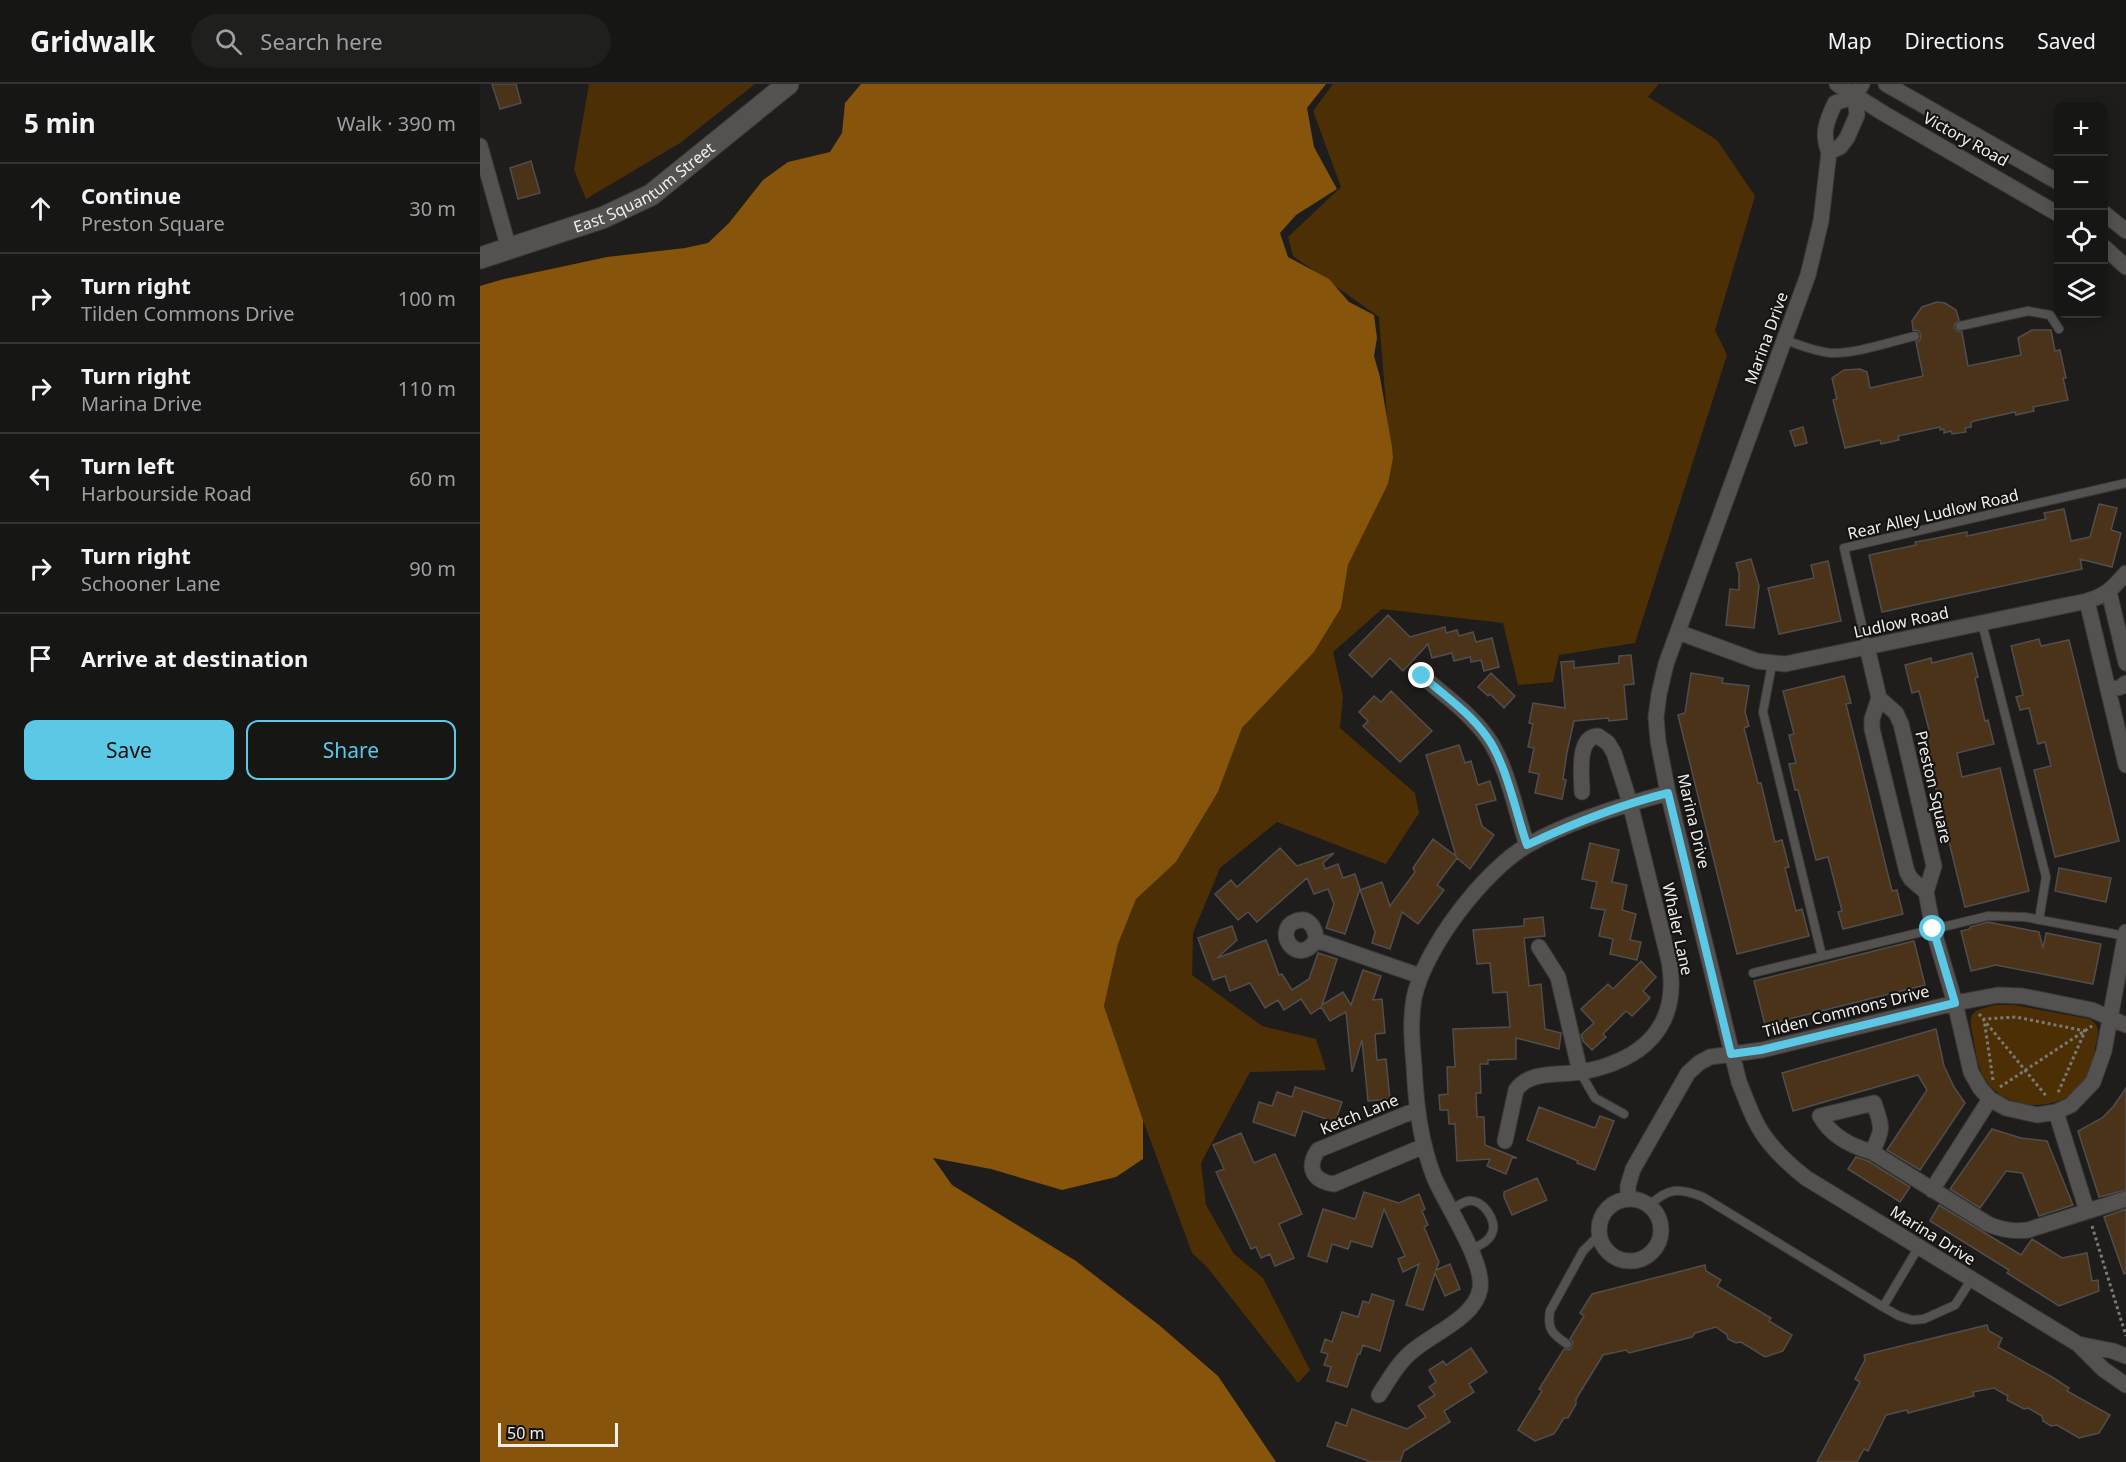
<!DOCTYPE html>
<html lang="en">
<head>
<meta charset="utf-8">
<style>
	:root { --surface:#161614; --page:#1f1f1d; --text:#f1f3f6; --muted:#9e9fa0; --line:#353534; --accent:#5bc8e6 }
	body { margin:0; font-family:"Noto Sans",sans-serif; background:var(--page); color:var(--text) }
	.controls { position:absolute; right:18px; top:18px; display:grid; overflow:hidden; border-radius:12px; box-shadow:0 3px 15px #0003 }
	.controls button { width:54px; height:54px; display:grid; place-items:center; padding:0; border:0; border-bottom:2px solid var(--line); background:var(--surface); color:var(--text); font:30px sans-serif }
	.scale { position:absolute; left:18px; bottom:15px; width:120px; box-sizing:border-box; padding-left:6px; border:3px solid #efeeed; border-top:0; font-size:16px; line-height:21px; white-space:nowrap; color:#efeeed; -webkit-text-stroke:4px #151412; paint-order:stroke }
	.stop { position:absolute; width:18px; height:18px; margin:-14px; border:4px solid #5bc8e6; border-radius:50%; background:#fff }
	.stop.end { background:#5bc8e6; border-color:#fff; box-shadow:0 2px 6px #0008 }
	.list { margin:0; padding:0; list-style:none }
	h2 { display:flex; justify-content:space-between; align-items:center; height:78px; margin:0; padding:0 24px; font-size:26px }
	h2 small { font-size:20px; font-weight:400; color:var(--muted) }
	.list li { display:grid; grid-template-columns:39px 1fr auto; gap:18px; align-items:center; box-sizing:border-box; height:90px; padding:0 24px; border-top:2px solid var(--line) }
	.list b { display:block; font-size:22px; white-space:nowrap }
	.list p { margin:0; font-size:20px; white-space:nowrap; color:var(--muted) }
	.list em { font-size:20px; font-style:normal; color:var(--muted) }
	.actions { display:flex; gap:12px; padding:18px 24px }
	.actions a { flex:1; padding:14px 0; border:2px solid var(--accent); border-radius:12px; text-align:center; font-size:21px; color:var(--accent) }
	.actions .main { background:var(--accent); color:#111 }
	.icon { flex:none; width:33px; height:33px; fill:none; stroke:currentColor; stroke-width:2; stroke-linecap:round; stroke-linejoin:round }
	.map { position:relative; flex:none; width:1646px; height:1378px; overflow:hidden }
	header { display:flex; align-items:center; gap:36px; box-sizing:border-box; height:84px; padding:0 30px; background:var(--surface); border-bottom:2px solid var(--line) }
	header strong { font-size:28px }
	nav { display:flex; gap:33px; margin-inline-start:auto; font-size:21px }
	.search { width:420px; height:54px; background:var(--page); display:flex; align-items:center; gap:15px; box-sizing:border-box; padding:0 21px; border-radius:33px; color:var(--muted); font-size:22px }
	main { display:flex }
	aside { flex:1; background:var(--surface) }
	.map>svg:first-child { display:block }
	.green { fill:#4d2f05 }
	.water { fill:#86540a }
	.building { fill:#4a3319; stroke:#504e4c; stroke-width:1.5 }
	.lines { fill:none; stroke-linecap:round; stroke-linejoin:round }
	.lane-casing { stroke:#3b3a39; stroke-width:10 }
	.street-casing { stroke:#3b3a39; stroke-width:17 }
	.secondary-casing { stroke:#3b3a39; stroke-width:23 }
	.path { stroke:#7a7977; stroke-width:3; stroke-dasharray:3 3; stroke-linecap:butt }
	.lane { stroke:#545250; stroke-width:8 }
	.street { stroke:#545250; stroke-width:15 }
	.secondary { stroke:#545250; stroke-width:21 }
	.route { stroke:#5bc8e6; stroke-width:8 }
	.labels { text-anchor:middle; dominant-baseline:central; stroke-width:4.5; stroke-linejoin:round; paint-order:stroke }
	.street-label { font-size:16px; fill:#efeeed; stroke:#151412 }
</style>
</head>
<body>
<header>
<strong>Gridwalk</strong>
<div class="search"><svg class="icon" aria-label="search" viewBox="0 0 24 24"><circle cx="10" cy="10" r="6"/><path d="M15 15l6 6"/></svg>Search here</div>
<nav><a>Map</a><a>Directions</a><a>Saved</a></nav>
</header>
<main>
<aside>
<h2>5 min<small>Walk · 390 m</small></h2>
<ul class="list">
<li><svg class="icon" aria-label="ahead" viewBox="0 0 24 24"><path d="M12 20V5M6 11l6-6 6 6"/></svg><div><b>Continue</b><p>Preston Square</p></div><em>30 m</em></li>
<li><svg class="icon" aria-label="right" viewBox="0 0 24 24"><path d="M7 20v-9h11M14 6l5 5-5 5"/></svg><div><b>Turn right</b><p>Tilden Commons Drive</p></div><em>100 m</em></li>
<li><svg class="icon" aria-label="right" viewBox="0 0 24 24"><path d="M7 20v-9h11M14 6l5 5-5 5"/></svg><div><b>Turn right</b><p>Marina Drive</p></div><em>110 m</em></li>
<li><svg class="icon" aria-label="left" viewBox="0 0 24 24"><path d="M17 20v-9H6M10 6l-5 5 5 5"/></svg><div><b>Turn left</b><p>Harbourside Road</p></div><em>60 m</em></li>
<li><svg class="icon" aria-label="right" viewBox="0 0 24 24"><path d="M7 20v-9h11M14 6l5 5-5 5"/></svg><div><b>Turn right</b><p>Schooner Lane</p></div><em>90 m</em></li>
<li><svg class="icon" aria-label="arrive" viewBox="0 0 24 24"><path d="M6 21V4h12l-3 4 3 4H6"/></svg><div><b>Arrive at destination</b></div></li>
</ul>
<div class="actions"><a class="main">Save</a><a>Share</a></div>
</aside>
<div class="map">
<svg width="1646" height="1378" viewBox="0 0 1646 1378">
	<rect width="100%" height="100%" fill="#1e1d1b"/>
	<path class="green" d="M109 0H275L200 59 106 115 94 86Z
		M853 0H1179L1168 13 1237 56 1275 112 1235 246 1247 271 1155 559 1079 571 1073 598 1038 601 1023 539 902 525 853 568 863 612 860 644 935 709 939 729 906 780 797 738 740 784 713 849 712 891 782 942 836 955 846 986 770 988 721 1079 726 1121 754 1170 783 1194 830 1286 818 1299 727 1183 712 1169 663 1036 624 922 638 860 656 814 696 778 738 708 762 644 834 568 861 524 868 481 908 400 911 383 899 233 813 172 808 153 861 103 833 27Z
		M1516 921H1534L1610 935C1622 943 1618 952 1615 964 1613 974 1611 985 1606 995 1586 1028 1534 1029 1509 1001 1498 988 1496 969 1493 953 1487 927 1492 927 1516 921Z"/>
	<path class="water" d="M381 0H846L827 24 834 63 857 105 816 131 800 149 808 173 849 195 869 218 894 231 897 254 894 272 900 293 912 363 913 374 908 400 868 481 861 524 834 568 762 644 738 708 696 778 656 815 638 860 624 922 663 1036V1075L636 1093 582 1106 511 1085 453 1074 472 1101 596 1177 679 1241 738 1292 796 1378H0V202L24 195 127 173 205 164 228 159 249 139 283 96 308 78 350 68 362 49 365 19Z"/>
	<path class="building" d="M12 0H36L41 19 20 25Z
		M51 77 60 109 38 115 30 84Z
		M1457 218 1465 219 1476 226 1479 236 1475 240 1474 244 1478 247 1482 248 1488 282 1541 271 1538 254 1552 246H1571L1575 267 1580 266 1586 294H1583L1588 316 1553 323 1554 327 1536 331 1535 328 1494 337 1491 339V343L1485 344 1486 348 1472 350 1471 347 1464 349V345L1460 346V343L1418 352 1419 356 1401 360 1400 356 1365 364 1353 316 1357 315 1352 294 1364 286 1380 285 1387 288 1390 304 1443 292 1436 258 1440 256 1441 251 1439 247 1433 246 1432 237 1442 223Z
		M1323 343 1327 359 1315 362 1310 347Z
		M1619 420 1637 424 1631 446 1641 449 1632 483 1600 475 1602 485 1402 528 1389 471 1436 461 1435 458 1452 455 1487 448V452L1566 435 1564 429 1584 425 1591 457 1610 453Z
		M1271 475 1279 502 1274 544 1246 541 1250 505 1259 506V489L1256 479Z
		M1348 477 1361 537 1299 550 1288 504 1334 494 1331 481Z
		M908 531 930 553 965 543 966 549 977 546 979 552 993 548 996 558 1012 554 1019 583 1004 587 1001 576 991 578 990 573 974 577 972 569 952 574 948 560 923 587 910 574 892 593 869 571Z
		M1559 555 1561 562 1589 556 1639 757 1575 773 1554 686 1571 682 1565 658 1558 660 1549 624 1540 626 1536 613 1543 611 1531 562Z
		M1492 569 1498 593 1495 594 1505 637 1508 636 1514 660 1477 669 1482 693 1520 684 1549 807 1485 823 1442 648 1449 646 1439 607 1432 609 1425 581 1451 574 1452 579Z
		M1151 571 1154 600 1144 601 1147 635 1129 637 1128 634 1094 637 1087 668 1083 695 1086 696 1082 715 1055 709 1059 690 1049 688 1054 664 1048 663 1053 640 1049 639 1053 619 1085 624 1081 578 1094 577V584L1139 579V572Z
		M1011 589 1035 612 1024 624 1010 610 1008 612 998 603Z
		M1211 589 1243 594 1242 599 1269 602 1265 628 1269 642 1264 644 1278 699H1281L1295 758 1302 756 1309 783 1305 784 1316 827 1322 825 1329 852 1257 870 1198 631 1205 629Z
		M1364 592 1371 619 1366 620 1377 664 1412 807 1417 806 1423 830 1363 845 1358 828 1362 827 1348 773 1336 776 1318 706H1315L1309 680 1316 679 1309 651 1314 650 1303 607Z
		M911 607 952 647 920 678 883 642 888 637 879 628 894 612 901 618Z
		M979 661 985 679 991 677 998 701 1010 697 1016 716 996 721 1002 742 1014 751 990 785 977 774 957 801 964 806 938 840 922 828 910 865 892 859 895 848 880 806 902 798 910 822 935 788 933 784 953 755 976 772 946 671Z
		M1110 759 1139 766 1132 798 1147 801 1142 826 1156 830 1150 856 1161 858 1157 876 1130 870 1133 855 1119 852 1125 826 1111 824 1117 798 1102 795Z
		M800 764 817 782 854 769 843 779 845 785 858 780 863 794 875 790 880 805 865 850 846 844 854 820 848 805 834 810 827 794 777 838 768 828 758 836 735 810 751 796 757 803Z
		M1579 784 1631 794 1626 818 1575 807Z
		M1063 833 1065 852 1044 854 1049 902 1061 900 1065 945 1081 949 1079 965 1036 954V975L1008 976V980H1000L1001 1009H996L997 1033H1004L1005 1061 1037 1074H1032L1026 1090 1007 1082 1010 1075 977 1077 975 1040H969L968 1026H960L959 1011 968 1010 967 983H975L973 945 1030 943 1027 908 1013 909 1010 879 997 880 993 846 1044 842V835Z
		M1508 838 1559 848 1563 864 1566 849 1621 860 1613 900 1516 881 1491 887 1481 847 1490 845V843Z
		M752 842 757 856 737 874 786 856 799 891 802 890 812 906 829 895 838 869 857 875 842 921 863 908 871 921 883 886 901 892 893 916 902 915 905 949 895 950 897 976 906 975 910 1015 888 1017 882 956 872 988 866 928 850 937 841 923 831 930 821 915 804 926 798 916 785 924 770 899 750 907 745 892 733 896 718 854Z
		M1434 857 1445 901 1285 941 1274 897Z
		M1161 877 1176 893 1163 907 1170 914 1152 932 1146 927 1123 950 1126 953 1112 966 1103 957 1101 951 1114 939 1101 925 1128 900 1133 905Z
		M1456 945 1464 982 1474 1003 1485 1019 1440 1086 1407 1066 1447 1006 1438 991 1313 1027 1302 989Z
		M815 1003 862 1018 855 1038 823 1027 815 1052 773 1038 779 1018 792 1022 797 1008 812 1013Z
		M1646 1004V1106L1619 1113 1598 1047 1622 1034 1633 1023Z
		M1059 1023 1115 1044 1120 1032 1134 1037 1115 1086 1097 1079 1098 1077 1047 1056Z
		M1512 1045 1541 1054 1567 1057 1593 1121 1559 1132 1542 1089 1526 1087 1500 1124 1470 1105Z
		M761 1049 774 1079 795 1070 822 1130 799 1140 814 1174 795 1182 790 1170 781 1174 776 1163 771 1165 736 1088 744 1085 733 1061Z
		M1376 1073 1388 1077 1430 1103 1420 1118 1368 1085Z
		M1057 1094 1067 1116 1032 1131 1024 1113V1108Z
		M884 1108 919 1119 939 1110 945 1125 942 1127 948 1141 944 1143 959 1178 956 1186 970 1180 980 1205 965 1212 955 1189 943 1226 926 1221 939 1180 923 1188 918 1175 925 1172 904 1125 892 1163 871 1157 868 1165 852 1160 847 1178 828 1172 843 1125 875 1135Z
		M1459 1121 1541 1171 1552 1155 1582 1174 1607 1169 1612 1197 1618 1196 1619 1207 1579 1222 1527 1189 1529 1186 1450 1137Z
		M1646 1125V1189L1644 1190 1624 1133Z
		M1225 1181 1226 1187 1241 1196 1237 1202 1291 1234 1289 1237 1312 1251 1303 1267 1285 1273 1261 1258 1256 1259 1248 1255 1247 1251 1236 1243 1215 1249 1212 1253 1149 1269 1146 1266 1123 1271 1096 1315V1320L1088 1334H1084L1074 1350 1055 1357 1038 1346 1062 1307 1059 1305 1084 1265 1089 1266 1092 1263 1093 1258 1090 1255 1104 1232 1100 1229 1112 1210Z
		M892 1210 914 1217 900 1267 883 1261 880 1270H878L867 1303 847 1297 851 1283 844 1281 848 1270 841 1268 845 1255 852 1258 862 1228 878 1233 883 1217 889 1219Z
		M1507 1241 1509 1247 1522 1254 1518 1263 1572 1293 1589 1304 1587 1307 1630 1331 1619 1349 1599 1354 1577 1341 1571 1342 1563 1337 1562 1332 1548 1324 1544 1325 1527 1316 1528 1312 1514 1304 1493 1308 1494 1312 1428 1329 1427 1326 1406 1331 1388 1367 1384 1365 1377 1378H1337L1380 1298 1375 1295 1385 1276 1384 1271Z
		M991 1264 1007 1288 989 1300 994 1308 964 1327 970 1338 924 1367 920 1378H891L847 1362 856 1338 866 1342 872 1325 927 1345 946 1333 938 1322 955 1311 949 1303 956 1298 949 1286 963 1277 966 1281Z"/>
	<g class="lines">
		<g class="lane-casing">
			<path id="lane" d="M1480 242 1548 227 1570 231 1579 245
				M1305 256C1320 261 1335 268 1351 269 1376 270 1409 258 1435 252
				M1502 539 1566 793 1559 836
				M1387 563 1364 464 1646 399
				M1292 580 1283 628 1342 872
				M1273 889 1508 832 1545 833 1646 852
				M1100 988 1115 1014 1144 1030
				M1169 1122C1188 1103 1199 1104 1223 1113L1403 1223 1438 1164
				M971 1126C976 1123 982 1118 988 1117 1002 1114 1018 1137 1012 1149 1009 1158 998 1162 990 1166
				M1403 1223 1419 1232 1432 1236 1444 1235 1475 1221 1491 1196
				M1087 1260C1072 1250 1067 1245 1070 1227L1103 1167 1119 1151"/>
		</g>
		<g class="street-casing">
			<path id="street" d="M1357 0 1403 29 1578 130
				M1406 0 1578 98
				M1375 12 1355 19C1347 36 1341 50 1349 68L1341 137 1328 191 1186 580 1179 610 1176 633 1178 657 1188 709 1259 998C1265 1012 1270 1028 1278 1042 1289 1062 1307 1079 1326 1094L1598 1260 1623 1285 1646 1301
				M0 62 29 165
				M1349 68 1360 63 1367 54 1377 31 1375 12 1382 0
				M1624 129 1646 147
				M1624 163 1646 183
				M1629 508 1646 579
				M1607 517 1646 681
				M1198 548 1277 577 1305 580 1607 517C1627 511 1633 504 1646 489
				M1387 563 1399 614 1392 635V645L1427 788 1431 795 1446 808
				M942 592C964 611 990 629 1007 653 1027 680 1036 729 1047 761
				M1628 606 1641 603 1646 599
				M1399 614 1416 629 1421 640 1454 782 1446 808 1453 845 1475 919 1491 988 1500 1004 1510 1015 1526 1024 1557 1031 1576 1028 1591 1021 1613 998 1624 967 1646 848
				M836 856C817 885 792 846 816 837 830 832 836 846 836 856L940 892
				M1059 863 1078 893 1100 988
				M936 1026 838 1066C826 1084 833 1097 854 1100L944 1062
				M1576 1028 1607 1127
				M1025 1057 1036 1006C1050 986 1079 992 1101 988 1162 977 1201 943 1189 877L1150 719 1134 669 1128 659 1118 652C1096 653 1102 692 1102 708
				M1392 1068C1404 1044 1402 1043 1394 1019L1340 1032C1351 1052 1370 1062 1392 1068L1508 1140C1522 1146 1533 1148 1548 1146L1646 1115
				M1452 1106 1510 1015
				M1148 1115V1102L1153 1085 1208 989 1219 979 1230 973 1282 966 1475 919 1518 911 1542 912 1612 926 1646 941
				M1119 1146a31 31 0 1 1 62 0a31 31 0 1 1-62 0Z
				M1598 1260 1633 1267 1646 1272
				M899 1311C908 1297 916 1282 928 1271 948 1251 995 1235 1000 1205 1005 1178 965 1120 954 1093 940 1057 936 1020 934 982 932 959 930 937 934 914 944 865 1004 786 1048 761 1090 737 1142 721 1188 709"/>
		</g>
		<g class="secondary-casing">
			<g id="secondary">
				<path id="s1" d="M0 174 122 134 171 111 308 0"/>
			</g>
		</g>
		<path class="path" d="M1499 930 1567 1013
			M1513 996 1504 935 1536 933 1605 947 1577 1011
			M1520 1003 1612 942
			M1612 1142 1646 1252"/>
		<use href="#lane" class="lane"/>
		<use href="#street" class="street"/>
		<use href="#secondary" class="secondary"/>
	</g>
	<g class="lines">
		<path class="route" d="M942 592C964 611 990 629 1007 653 1026 679 1036 729 1047 761 1092 740 1139 721 1188 709L1251 970 1281 966 1475 919 1453 845"/>
	</g>
	<g class="labels">
		<g class="street-label">
			<text transform="translate(1486 55) rotate(29)">Victory Road</text>
			<text stroke="none"><textPath href="#s1" startOffset="180">East Squantum Street</textPath></text>
			<text transform="translate(1286 254) rotate(-70)">Marina Drive</text>
			<text transform="translate(1453 430) rotate(-13)">Rear Alley Ludlow Road</text>
			<text transform="translate(1421 538) rotate(-12)">Ludlow Road</text>
			<text transform="translate(1454 703) rotate(77)">Preston Square</text>
			<text transform="translate(1214 737) rotate(77)">Marina Drive</text>
			<text transform="translate(1198 845) rotate(78)">Whaler Lane</text>
			<text transform="translate(1366 927) rotate(-14)">Tilden Commons Drive</text>
			<text transform="translate(879 1030) rotate(-22)">Ketch Lane</text>
			<text transform="translate(1453 1151) rotate(32)">Marina Drive</text>
		</g>
	</g>
</svg>
<div class="controls">
<button>+</button>
<button>−</button>
<button><svg class="icon" aria-label="locate" viewBox="0 0 24 24"><circle cx="12" cy="12" r="6"/><path d="M12 2v4M12 18v4M2 12h4M18 12h4"/></svg></button>
<button><svg class="icon" aria-label="layers" viewBox="0 0 24 24"><path d="M12 4l9 5-9 5-9-5zM3 14l9 5 9-5"/></svg></button>
</div>
<div class="scale">50 m</div>
<div class="stop" style="left:1453px;top:845px"></div>
<div class="stop end" style="left:942px;top:592px"></div>
</div>
</main>
</body>
</html>
